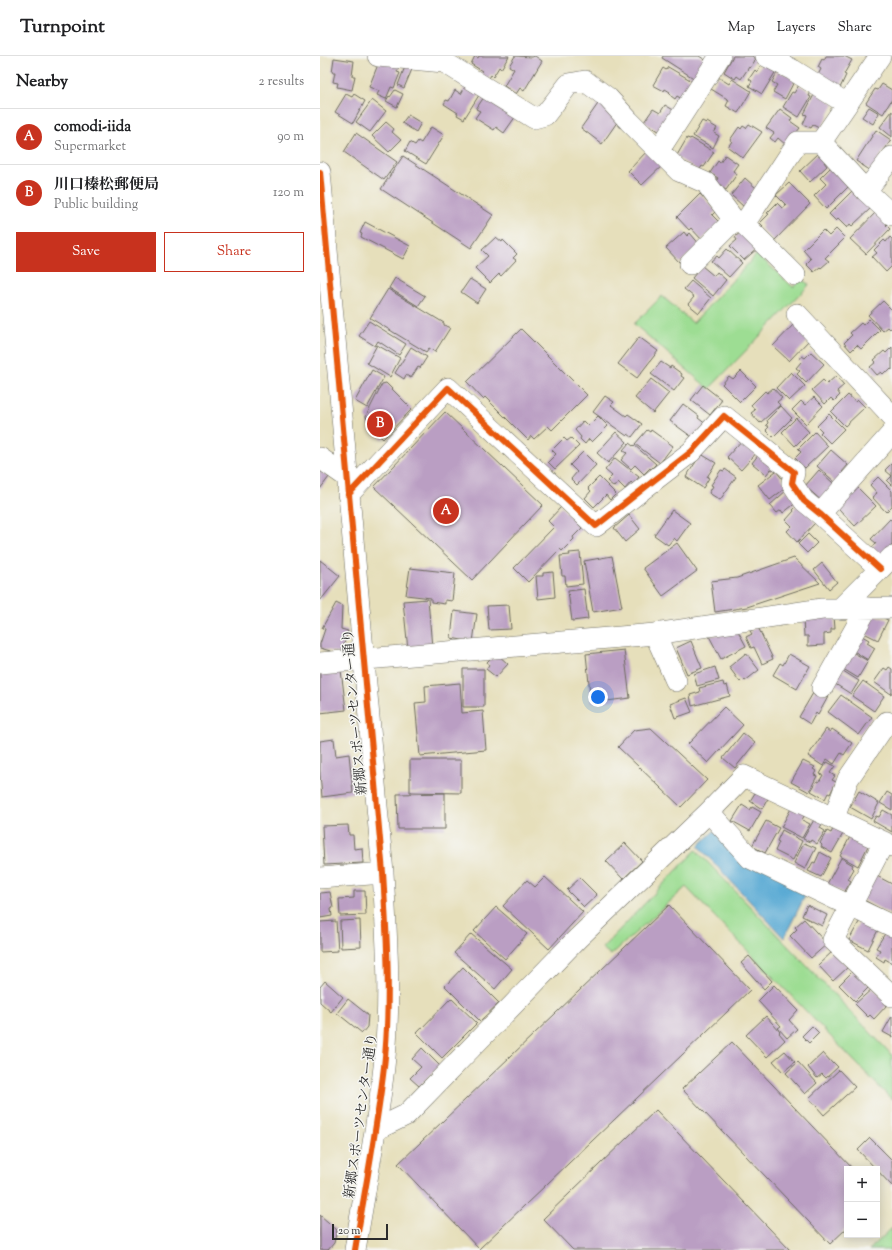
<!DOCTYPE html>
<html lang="en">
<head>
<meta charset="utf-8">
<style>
	:root { --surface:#fff; --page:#f6f6f6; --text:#202124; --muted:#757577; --line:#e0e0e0; --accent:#c8321e }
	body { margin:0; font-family:"Sorts Mill Goudy","Noto Serif JP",serif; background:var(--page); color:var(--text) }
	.controls { position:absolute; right:12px; bottom:12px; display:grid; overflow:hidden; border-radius:0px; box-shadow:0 2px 10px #0003 }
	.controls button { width:36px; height:36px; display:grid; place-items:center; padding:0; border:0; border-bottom:1px solid var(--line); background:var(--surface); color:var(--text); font:20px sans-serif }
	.scale { position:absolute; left:12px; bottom:10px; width:56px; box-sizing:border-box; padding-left:4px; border:2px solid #2b2b2b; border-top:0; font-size:11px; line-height:14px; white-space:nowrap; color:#2b2b2b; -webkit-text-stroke:3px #f6f6f2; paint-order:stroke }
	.you { position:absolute; left:278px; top:641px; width:14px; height:14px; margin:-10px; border:3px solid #fff; border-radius:50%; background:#1a73e8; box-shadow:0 0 0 6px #1a73e833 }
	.badge { display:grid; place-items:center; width:26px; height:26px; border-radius:50%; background:var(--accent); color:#fff; font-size:13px; font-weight:700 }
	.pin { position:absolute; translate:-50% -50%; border:2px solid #fff; box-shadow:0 1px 4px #0006 }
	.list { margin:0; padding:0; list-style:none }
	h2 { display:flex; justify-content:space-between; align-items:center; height:52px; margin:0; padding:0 16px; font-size:17px }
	h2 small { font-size:13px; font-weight:400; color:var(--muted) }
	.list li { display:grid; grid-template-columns:26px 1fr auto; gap:12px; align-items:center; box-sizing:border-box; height:56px; padding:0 16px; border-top:1px solid var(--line) }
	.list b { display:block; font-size:15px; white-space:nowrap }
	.list p { margin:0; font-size:13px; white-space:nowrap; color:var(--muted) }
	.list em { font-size:13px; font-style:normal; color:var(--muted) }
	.actions { display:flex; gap:8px; padding:12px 16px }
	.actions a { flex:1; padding:9px 0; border:1px solid var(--accent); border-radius:0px; text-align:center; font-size:14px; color:var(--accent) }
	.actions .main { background:var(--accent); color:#fff }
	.map { position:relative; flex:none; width:572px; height:1194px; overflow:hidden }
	header { display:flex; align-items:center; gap:24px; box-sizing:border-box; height:56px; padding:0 20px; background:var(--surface); border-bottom:1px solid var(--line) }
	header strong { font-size:19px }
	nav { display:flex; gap:22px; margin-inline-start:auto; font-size:14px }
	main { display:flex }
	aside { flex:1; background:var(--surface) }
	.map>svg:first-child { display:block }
	.green { fill:#9ddd93; stroke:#64845f }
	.water { fill:#5aaad4; stroke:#426a80 }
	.building { fill:#ba9ec3 }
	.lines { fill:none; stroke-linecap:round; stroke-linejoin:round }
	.minor-casing { stroke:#6c6a5d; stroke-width:22 }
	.minor { stroke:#fff; stroke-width:21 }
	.cycleway-casing { stroke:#f6f6f2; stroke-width:8 }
	.cycleway { stroke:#e8590c; stroke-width:6 }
	.labels { text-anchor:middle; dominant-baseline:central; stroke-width:3; stroke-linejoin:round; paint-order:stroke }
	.street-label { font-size:14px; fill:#2b2b2b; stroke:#f6f6f2 }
</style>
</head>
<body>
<header>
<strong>Turnpoint</strong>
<nav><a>Map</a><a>Layers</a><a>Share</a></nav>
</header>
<main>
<aside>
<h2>Nearby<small>2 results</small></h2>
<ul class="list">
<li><span class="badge">A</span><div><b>comodi-iida</b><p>Supermarket</p></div><em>90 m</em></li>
<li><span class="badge">B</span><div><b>川口榛松郵便局</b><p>Public building</p></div><em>120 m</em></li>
</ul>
<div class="actions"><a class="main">Save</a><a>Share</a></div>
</aside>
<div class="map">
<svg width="572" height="1194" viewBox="0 0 572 1194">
	<rect width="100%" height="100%" fill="#f6f6f2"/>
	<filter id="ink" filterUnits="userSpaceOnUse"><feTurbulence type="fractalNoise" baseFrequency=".025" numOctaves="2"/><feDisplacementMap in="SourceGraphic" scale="8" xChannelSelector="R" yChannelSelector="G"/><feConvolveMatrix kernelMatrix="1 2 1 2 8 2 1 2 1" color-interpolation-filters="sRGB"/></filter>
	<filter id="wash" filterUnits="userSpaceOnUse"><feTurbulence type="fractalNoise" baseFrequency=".012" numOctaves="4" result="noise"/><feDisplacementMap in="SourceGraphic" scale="16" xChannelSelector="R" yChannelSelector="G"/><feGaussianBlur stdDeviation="0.9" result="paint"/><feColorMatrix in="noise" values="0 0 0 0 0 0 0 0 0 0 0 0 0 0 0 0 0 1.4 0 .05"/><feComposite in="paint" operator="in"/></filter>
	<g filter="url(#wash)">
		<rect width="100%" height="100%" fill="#e6dfbb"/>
		<path class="green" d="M437 198 473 231 482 223 489 229 389 333 314 268 342 240 373 267Z
			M376 794 572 999V1044L366 831 291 899 282 892Z
			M572 1172V1194H549Z"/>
		<path class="water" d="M394 775 488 834 464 882 378 790Z"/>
		<g id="blocks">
			<path class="building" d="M155 0 158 2 159 0H189L181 13 179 11 173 21 171 19 168 24 161 17 162 15 151 8Z
				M195 0 212 1 215 0 222 5 204 35 200 32 196 38 184 30 194 13 189 10Z
				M343 0H379L387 5 375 23 342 2Z
				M413 0H432L436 3 430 12 429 11 421 23 417 20 415 23 404 16Z
				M506 0H524L532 4 524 18 526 19 520 32 497 21 501 13 498 11 502 3 504 4Z
				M14 2 34 5 32 20H35L32 34 17 31 18 27 13 26 15 16H12Z
				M59 6 80 10 77 16 80 17 74 32 71 31 66 43 57 39 59 35 49 31Z
				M442 7 456 15 442 38 429 30 432 25 429 23 435 14 437 16Z
				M86 8 93 11 84 32 78 29Z
				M348 11 372 25 362 43 357 40 355 43 351 40V39L349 37 350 36 345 33 344 35 333 29 343 12 346 14Z
				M458 15 476 22 465 43 453 36 457 29 452 26Z
				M398 21 409 28 412 23 431 35 418 57 406 50 409 44 391 33Z
				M147 27 161 36 144 63 137 59 138 57 124 48 126 44 129 45 135 34 141 38Z
				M562 28 572 34V43L563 58 546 47 555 33 558 34Z
				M479 29 491 36 489 40 491 41 479 61 463 51 472 36 474 37Z
				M75 34 83 38 77 51 66 45 69 40 70 41Z
				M496 35 514 48 501 73 493 69 491 72 483 68 487 59 484 58Z
				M26 38 32 41 34 38 45 45 33 67 15 56Z
				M166 38 198 57 184 77 176 71 174 74 155 62 160 55 156 53Z
				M52 44 66 55 50 76 36 66Z
				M280 45 300 62 282 88 261 72Z
				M345 49 355 55 342 77 324 66 333 53 340 57Z
				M549 51 559 57 553 68 542 61Z
				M460 53 472 62 470 65 480 72 466 89 458 82 455 86 450 82 454 77 446 72Z
				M572 55V81L560 71Z
				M88 59 101 67 96 76 82 67Z
				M382 65 386 67 387 66 397 72 394 77 399 80 393 92 373 80Z
				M66 66 74 73 72 76 81 84 69 96 52 80Z
				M429 68 442 76 423 102 408 91 412 85 410 84 419 71 421 73 423 70 426 72Z
				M111 71 124 79 106 108 85 95 90 86 95 89 98 85 101 87Z
				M556 74 571 84 551 115 536 105Z
				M36 77 77 106 64 124 24 96Z
				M367 82 370 83 371 82 394 96 384 111 382 110 379 115 356 101Z
				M330 92 345 107 322 129 308 115Z
				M499 97 506 104 504 106 507 110 490 126 480 115Z
				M405 99 418 108 413 115 417 118 406 134 395 127 398 122 390 117 398 105 400 107Z
				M83 100 173 159 151 192 61 133Z
				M512 110 528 131 506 153 494 140 506 128 500 122Z
				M425 122 436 132 431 137 434 139 424 151 411 139Z
				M469 127 490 148 454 185 441 172 443 170 440 167 449 158 447 157 457 147 462 152 466 149 456 139Z
				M534 133 552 151 532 170 530 168 527 172 518 163 516 165 509 158Z
				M380 138 396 155 392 159 400 167 382 184 371 172 369 174 357 161Z
				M557 155 569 166 566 169 570 173 546 198 530 183Z
				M45 166 90 190 83 203 41 181 42 178 40 177Z
				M516 173 525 182 505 202 509 205 501 212 500 211 494 216 486 208 491 203 483 194 503 174 509 180Z
				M422 175 438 192 424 204 410 190 417 184 415 181Z
				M364 176 367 180 370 177 380 189 360 207 346 192Z
				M176 181 182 186 183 184 197 198 193 202 196 204 181 220 179 218 170 227 155 212 168 200 162 194Z
				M570 181 572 183V210L566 216 552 201 557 197 554 194 564 184 566 186Z
				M407 193 422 207 409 221 391 205 397 200 399 202Z
				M382 210 394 220 397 216 406 224 393 240 372 222Z
				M75 222 105 240 98 250 69 232Z
				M150 223 166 233 157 247 141 236Z
				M371 225 391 242 379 257 368 248 374 241 364 233Z
				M68 233 124 267V269L130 272 115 296 109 292 106 296 50 262Z
				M563 245 572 254V271L570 273 568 271 563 275 548 259Z
				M549 263 560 274 541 293 537 289 531 295 524 287 532 279 530 277 541 267 543 269Z
				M49 265 86 288 79 299 58 285 55 290 39 280Z
				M475 267 491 282 469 305 453 290Z
				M201 273 267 339 232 374 228 370 214 383 211 380 208 384 165 341 163 343 147 326Z
				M319 281 338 295 317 322 298 308Z
				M57 289 80 302 70 321 47 307Z
				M91 291 107 301 100 312 98 311 91 322 86 319 84 323 75 317Z
				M572 291V314L571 313 568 316 566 315 563 318 561 316 557 319 550 311 556 306 554 304 564 295 566 297Z
				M491 296 504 308 486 327 477 318 480 315 476 312 481 306 479 304 482 300 485 302Z
				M341 306 350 312 351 310 362 318 361 320 364 322 354 335 331 318Z
				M52 314 64 321 47 352 35 345Z
				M421 315 436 330 420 346 402 328 409 320 413 323Z
				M471 316 485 330 469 345 456 332Z
				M516 320 524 329 517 335 520 339 514 345 511 342 505 348 492 334 503 324 507 328Z
				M331 323 349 337 333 357 315 342Z
				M66 327 92 353 63 383 48 369 46 360 62 328Z
				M383 329 402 344 390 359 371 344Z
				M453 332 462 342 457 346 460 349 440 367 431 357 435 354 431 349 445 335 447 337Z
				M528 339 536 346 538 344 545 351 525 370 511 356Z
				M285 340 294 346 291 349 306 360 308 358 322 368 312 381 308 378 307 380 273 356Z
				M494 341 503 350 486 368 472 354 481 345 485 349Z
				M363 348 379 360 378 362 387 369 372 381 350 365Z
				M461 350 472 362 453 381 446 374 449 371 446 369 448 367 447 364Z
				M125 356 223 449 152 524 54 431Z
				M509 358 524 373 510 387 500 377 502 375 497 370Z
				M278 360 288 370 272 386 269 383 265 388 260 383 261 381 255 374 263 365 268 370Z
				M476 362 489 376 475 390 462 376Z
				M327 374 330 376 331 374 353 390 340 407 315 388Z
				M296 376 307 386 288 407 277 397Z
				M495 376 508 390 485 412 475 402 481 396 478 393Z
				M244 382 247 385 251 382 259 390 235 413 228 406 236 398 232 394Z
				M424 382 440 393 421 414 407 401Z
				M309 387 313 390 314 389 336 408 331 413 330 412 324 418 315 409 311 413 301 404 307 397 303 394Z
				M442 394 458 409 453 414 451 413 446 419 432 407Z
				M511 394 528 409 522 416 525 419 517 428 497 410Z
				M263 396 276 409 257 429 251 423 257 416 250 409Z
				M381 398 396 407 387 421 389 422 383 432 366 421Z
				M295 402 319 421 313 428 311 426 305 433 298 426 294 431 287 425 292 420 285 414Z
				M572 407V430L567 425 572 420 565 414Z
				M405 413 416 421 400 444 389 437 393 430 391 429 401 414 404 415Z
				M0 414 9 421 0 433Z
				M499 414 514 428 504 447 485 430Z
				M456 415 468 430 450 444 438 429Z
				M279 421 296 438 290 444 286 439 274 451 265 442 271 435 268 432Z
				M558 421 572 435V450L566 456 552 441 557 437 550 429Z
				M537 431 556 450 535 470 518 452 529 441 528 440Z
				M467 434 477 446 463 457 461 454 457 457 450 449Z
				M481 446 495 467 477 486 467 475 472 470 466 464 474 455 473 454Z
				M241 451 262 472 253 481 254 483 242 495 240 493 208 526 194 512 234 471 228 465Z
				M352 454 370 467 357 485 354 482 348 489 334 479Z
				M309 459 320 473 305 486 294 472Z
				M570 463 572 465V489L561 501 552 492 556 487 551 483Z
				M488 478 497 487 487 497 478 488Z
				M357 487 377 515 343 540 323 512Z
				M260 496 263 528 246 530 245 520H242L240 500 250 499 249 497Z
				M292 500 302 551 273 556 264 505Z
				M474 502 500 527 427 551 395 556 391 525 417 522Z
				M0 504 20 520 0 545Z
				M502 507 517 526 509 533 494 514Z
				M90 512 135 517 132 545 125 544V548L111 546V542L86 539Z
				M233 516 235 541 218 543 216 520H223V517Z
				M264 533 268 563 252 565 248 535Z
				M108 543 112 592 88 594 83 545Z
				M16 547 22 550 21 573 28 575 21 598 0 592V588L5 573 2 572Z
				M189 549 191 573 169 574 167 550Z
				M134 555 157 558 153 586 131 582Z
				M555 559 568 564 558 584 542 576Z
				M514 560 515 573H511V577L504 578V589L488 590V580H484L483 562Z
				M438 571 453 603 442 608 434 591 431 592 426 581 432 578 430 575Z
				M418 575 426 590 401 603 389 580Z
				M537 577 549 584 547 587 555 592 548 604 532 594Z
				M371 585 382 612 367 618 356 592Z
				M304 594 310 642 271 647 266 598Z
				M426 597 439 614 425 625 423 623 420 626 409 611Z
				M534 597 548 605 538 622 520 611Z
				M469 598 490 610 477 633 453 619 460 607 463 609Z
				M178 599 188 608 176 621 166 613 169 609 167 606 172 601 174 603Z
				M395 611 399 624 377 630 374 618Z
				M569 611 572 613V636L571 638 554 626 564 612 567 614Z
				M143 613H164V651H143Z
				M520 613 539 625 531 638 512 626Z
				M21 614 26 654 0 657V616Z
				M543 625 564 640 554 655 532 640Z
				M403 626 404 630 407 629 410 640 372 650 370 639 380 636 379 632Z
				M140 627 142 657 163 655 166 694 100 700 95 647 106 646 105 630Z
				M496 632 509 639 498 659 496 657 490 668 479 661Z
				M521 639 552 661 539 679 508 656Z
				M366 642 372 656 355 662 350 648Z
				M404 651 423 669 388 707 368 688Z
				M331 672 387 724 361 751 298 691 314 674Z
				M506 673 510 676 512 673 532 687 524 699 521 697 514 708 507 703 503 710 488 700Z
				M423 677 435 687 415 712 403 702Z
				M14 683 16 700 29 698 33 737 2 741 0 718V685Z
				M90 704H141V737L90 736Z
				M483 705 495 711 493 713 496 715 494 719 497 720 489 736 471 726Z
				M507 706 515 710 510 717 515 720 512 724 516 726 510 738 508 737 505 743 491 735 497 725 499 726 503 719 500 718Z
				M539 735 559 747 551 763 530 751Z
				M567 736 572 739V754L560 747Z
				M125 737V773H78L77 738Z
				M435 737 450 739 442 753 430 745Z
				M422 749 430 754 432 751 441 756 430 775 412 765Z
				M473 749 486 756 482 764 490 768 482 782 461 771Z
				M563 754 572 759V776L553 765 556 760 559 761Z
				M495 762 503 766 500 772 505 775 497 788 491 784 490 786 483 783Z
				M446 765 459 772 445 797 432 790Z
				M28 769 29 779H33L34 793 42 792 43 807 4 809 2 770Z
				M514 771 524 776 512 797 501 791 502 789 500 787 507 775 511 777Z
				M462 774 482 785 473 804 455 795 459 786 457 785Z
				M532 777 548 790 538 810 520 800Z
				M305 787 322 805 303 823 286 805Z
				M484 787 496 792 485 813 474 807Z
				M500 796 511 802 501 821 488 815 493 806 495 807Z
				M521 802 533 809 532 811 534 813 528 823 531 825 524 837 507 828Z
				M555 819 572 828V859L542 843Z
				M225 821 263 856 229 893 183 850 207 824 215 831Z
				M260 822 277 839 264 851 247 834Z
				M34 835H45L46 859 20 860 19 843 34 842Z
				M10 836 13 852 11 853 12 860 0 862V837Z
				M349 849 430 934 159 1193 78 1108Z
				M487 849 507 859 502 870 482 860Z
				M176 851 207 878 185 903 154 875Z
				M543 859 561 868 548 894 529 884Z
				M484 863 507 888 491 902 470 880 477 873 475 871Z
				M40 864 41 891 21 892 20 865Z
				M16 865 18 895 0 896V866Z
				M569 871 572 873V907L565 903 564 906 556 901 560 894 556 892Z
				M151 878 192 913 175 933 134 897Z
				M513 895 528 911 513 925 498 909Z
				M429 900 452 925 444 933 421 907Z
				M143 911 179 947 160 965 125 930Z
				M534 914 550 930 535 945 519 929Z
				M5 925 23 941 11 956 0 946V931Z
				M454 929 478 954 469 964 477 973 467 982 458 972 461 970 438 945Z
				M553 932 568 948 554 963 550 959 548 961 535 948Z
				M131 942 157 967 122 1002 97 977Z
				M28 943 48 959 47 971 42 977 17 957Z
				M446 960 460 976 459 977 465 984 447 1001 426 979Z
				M572 960V981L563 976Z
				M492 970 499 977 489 987 482 980Z
				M412 986 533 1113H527V1172L510 1188 362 1033Z
				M102 992 120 1010 99 1030 90 1022 101 1011 92 1003Z
				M465 995 475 1006 463 1016 453 1005Z
				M503 997 512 1007 513 1006 518 1011 506 1022 502 1018 497 1022 488 1011Z
				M478 1006 497 1027 485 1038 466 1017Z
				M519 1014 535 1031 504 1059 489 1042Z
				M336 1054 470 1194H253L223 1163Z
				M550 1082 572 1104V1130L538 1094Z
				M0 1159 17 1174 14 1187 8 1194H0Z"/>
		</g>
	</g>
	<g filter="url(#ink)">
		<use href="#blocks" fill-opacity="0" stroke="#6c6a5d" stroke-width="1"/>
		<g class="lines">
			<g class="minor-casing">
				<path id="minor" d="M58 0 124 6 214 62 225 59 249 28 265 25 288 42 309 65 359 115 386 127 414 164 424 168 475 219
					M446 0 473 14 527 48
					M501 86 560 0
					M339 94 400 0
					M0 116 63 817C67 882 71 947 64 1011 57 1072 45 1133 35 1194
					M546 135 572 101
					M424 168 478 86H501L546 135 572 159
					M370 208 414 164
					M477 258 572 360
					M0 402 27 421
					M28 439 128 332 276 470 337 422 371 396 404 360 474 416 472 427 484 445 500 458 560 513
					M500 458 572 377
					M520 553 572 501
					M335 578 356 625
					M0 607 335 578 502 553 572 552
					M502 632 547 552
					M389 756 430 802 572 870
					M514 762 528 723 567 666
					M564 786 513 884 572 940
					M0 822 63 817
					M55 1074 86 1059 257 883 389 756 424 720 572 790"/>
			</g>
			<use href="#minor" class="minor"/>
			<g class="cycleway-casing">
				<path id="cycleway" d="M0 116 63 817C67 882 71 947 64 1011 57 1072 45 1133 35 1194
					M28 439 128 332 276 470 337 422 371 396 404 360 474 416 472 427 484 445 500 458 560 513"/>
			</g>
			<use href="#cycleway" class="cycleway"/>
		</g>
	</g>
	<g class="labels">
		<g class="street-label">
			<text transform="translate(36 656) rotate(-95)">新郷スポーツセンター通り</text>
			<text transform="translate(42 1060) rotate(-82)">新郷スポーツセンター通り</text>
		</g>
	</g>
</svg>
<div class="controls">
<button>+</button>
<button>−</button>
</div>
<div class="scale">20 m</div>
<div class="you"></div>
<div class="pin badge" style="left:126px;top:455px">A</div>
<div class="pin badge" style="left:60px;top:368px">B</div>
</div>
</main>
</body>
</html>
